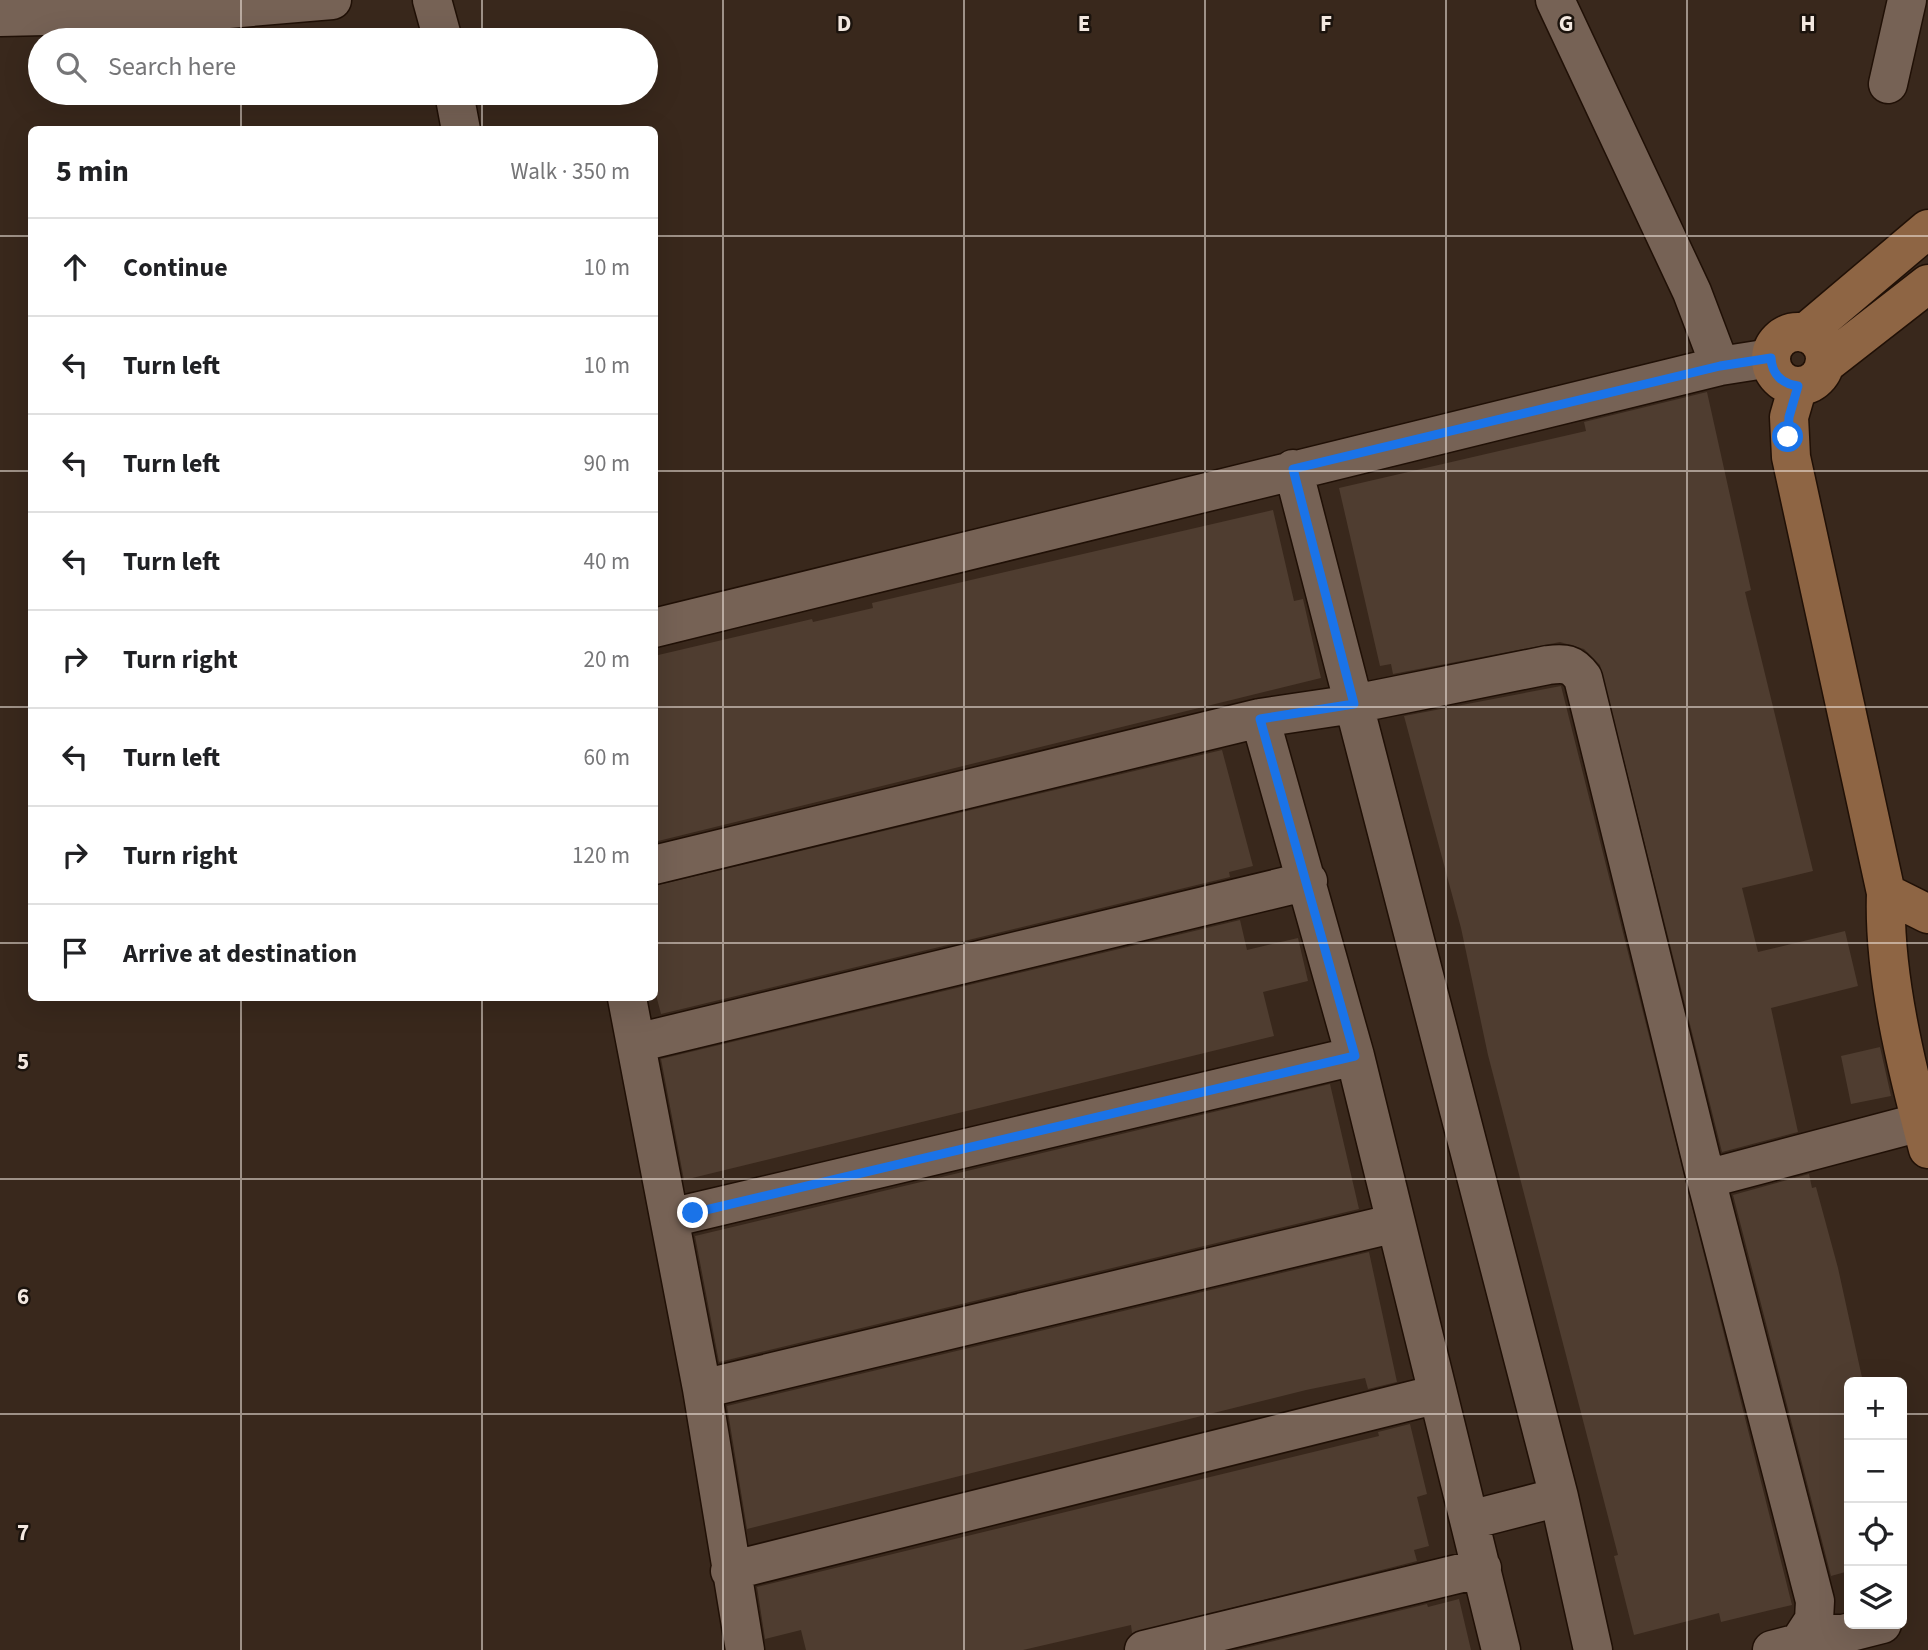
<!DOCTYPE html>
<html lang="en">
<head>
<meta charset="utf-8">
<style>
	:root { --surface:#fff; --page:#f6f6f6; --text:#202124; --muted:#757577; --line:#e0e0e0 }
	body { margin:0; font-family:"Source Sans 3",sans-serif; background:var(--page); color:var(--text) }
	.controls { position:absolute; right:21px; bottom:21px; display:grid; overflow:hidden; border-radius:10px; box-shadow:0 7px 28px #0002 }
	.controls button { width:63px; height:63px; display:grid; place-items:center; padding:0; border:0; border-bottom:2px solid var(--line); background:var(--surface); color:var(--text); font:35px sans-serif }
	.stop { position:absolute; width:21px; height:21px; margin:-16px; border:5px solid #1a73e8; border-radius:50%; background:#fff }
	.stop.end { background:#1a73e8; border-color:#fff; box-shadow:0 2px 7px #0008 }
	.list { margin:0; padding:0; list-style:none }
	h2 { display:flex; justify-content:space-between; align-items:center; height:91px; margin:0; padding:0 28px; font-size:30px }
	h2 small { font-size:23px; font-weight:400; color:var(--muted) }
	.list li { display:grid; grid-template-columns:46px 1fr auto; gap:21px; align-items:center; box-sizing:border-box; height:98px; padding:0 28px; border-top:2px solid var(--line) }
	.list b { display:block; font-size:26px; white-space:nowrap }
	.list em { font-size:23px; font-style:normal; color:var(--muted) }
	.icon { flex:none; width:38px; height:38px; fill:none; stroke:currentColor; stroke-width:2; stroke-linecap:round; stroke-linejoin:round }
	.map { position:relative; flex:none; width:1928px; height:1650px; overflow:hidden }
	.search { position:absolute; background:var(--surface); box-shadow:0 7px 28px #0002; left:28px; top:28px; width:630px; height:77px; display:flex; align-items:center; gap:18px; box-sizing:border-box; padding:0 24px; border-radius:38px; color:var(--muted); font-size:26px }
	.panel { position:absolute; background:var(--surface); box-shadow:0 7px 28px #0002; left:28px; top:126px; width:630px; height:875px; border-radius:10px }
	.map>svg:first-child { display:block }
	.building { fill:#4f3d30 }
	.lines { fill:none; stroke-linecap:round; stroke-linejoin:round }
	.street-casing { stroke:#201006; stroke-width:41 }
	.secondary-casing { stroke:#201006; stroke-width:41 }
	.street { stroke:#766255; stroke-width:38 }
	.secondary { stroke:#8e6544; stroke-width:38 }
	.route { stroke:#1a73e8; stroke-width:9 }
	.grid { fill:none; stroke:#f3e8e0; stroke-width:2; stroke-opacity:0.55 }
	.grid-label { font-size:23px; text-anchor:middle; font-weight:bold; fill:#f3e8e0; stroke:#1b130d; stroke-width:5; stroke-linejoin:round; paint-order:stroke }
</style>
</head>
<body>
<div class="map">
<svg width="1928" height="1650" viewBox="0 0 1928 1650">
	<rect width="100%" height="100%" fill="#39281c"/>
	<path class="building" d="M1707 392 1751 590 1745 592 1813 871 1742 888 1758 952 1845 931 1858 986 1771 1008 1798 1132 1722 1152 1600 665 1584 649 1560 642 1393 674 1391 664 1380 666 1339 488 1586 431 1584 422Z
		M1273 510 1294 601 1303 599 1321 678 654 842V656L812 619 813 622 873 608 872 603 915 593Z
		M1561 686 1792 1605 1721 1622 1719 1613 1634 1635 1614 1556 1618 1555 1488 1055 1461 928 1404 716Z
		M1222 750 1253 866 1229 872 1230 877 661 1014 654 987V886Z
		M1240 920 1247 950 1298 938 1308 981 1263 992 1274 1036 684 1180 661 1059Z
		M1880 1047 1891 1096 1851 1104 1841 1056Z
		M1330 1084 1359 1209 719 1362 695 1236Z
		M1809 1174 1812 1188 1816 1187 1838 1268 1863 1382H1849V1571L1831 1576 1733 1195Z
		M1369 1252 1397 1382 1368 1389 1365 1378 1306 1390 747 1529 727 1406Z
		M1410 1424 1427 1494 1417 1497 1429 1546 1414 1550 1417 1561 1132 1633 1131 1625 1023 1650H806L801 1630 765 1639 757 1587 1379 1436 1378 1432Z
		M1459 1599 1471 1650H1237L1427 1604 1428 1607Z"/>
	<g class="lines">
		<g class="street-casing">
			<path id="street" d="M432 0 443 40
				M1555 0 1692 292 1720 366
				M0 17 182 13 332 0
				M1888 84 1907 0
				M454 93 461 130
				M1293 469 1559 1497 1593 1650
				M654 628 1720 366 1771 358
				M1260 718 1355 1056 1501 1650
				M654 865 1260 718 1354 704 1548 665C1565 663 1572 663 1583 678L1706 1179 1815 1601 1814 1620 1799 1643 1772 1650
				M627 998 702 1389 745 1650
				M636 1043 1308 881
				M1706 1179 1921 1122
				M670 1218 1355 1056
				M702 1389 1396 1223
				M1470 1520 1559 1497
				M730 1571 1438 1394
				M1807 1634H1843L1882 1624
				M1144 1650 1482 1568"/>
		</g>
		<g class="secondary-casing">
			<path id="secondary" d="M1771 359a27 27 0 1 1 54 0a27 27 0 1 1-54 0Z
				M1805 333 1928 229
				M1824 365 1928 284
				M1798 386 1789 417 1791 457 1886 893C1883 974 1907 1070 1928 1149
				M1886 893 1928 914"/>
		</g>
		<use href="#street" class="street"/>
		<use href="#secondary" class="secondary"/>
	</g>
	<g class="lines">
		<path class="route" d="M693 1213 1355 1056 1260 719 1354 704 1293 469 1720 366 1771 358C1772 374 1782 384 1798 386L1789 417 1788 437"/>
	</g>
	<path class="grid" d="M241 0V40M482 0V40M723 0V1650M964 0V1650M1205 0V1650M1446 0V1650M1687 0V1650M241 93V130M482 93V130M0 236H32M654 236H1928M0 471H32M654 471H1928M0 707H32M654 707H1928M0 943H32M654 943H1928M241 998V1650M482 998V1650M0 1179H1928M0 1414H1849M1902 1414H1928"/>
	<g class="grid-label">
		<text x="844" y="31">D</text>
		<text x="1084" y="31">E</text>
		<text x="1326" y="31">F</text>
		<text x="1566" y="31">G</text>
		<text x="1808" y="31">H</text>
		<text x="23" y="1069">5</text>
		<text x="23" y="1304">6</text>
		<text x="23" y="1540">7</text>
	</g>
</svg>
<div class="controls">
<button>+</button>
<button>−</button>
<button><svg class="icon" aria-label="locate" viewBox="0 0 24 24"><circle cx="12" cy="12" r="6"/><path d="M12 2v4M12 18v4M2 12h4M18 12h4"/></svg></button>
<button><svg class="icon" aria-label="layers" viewBox="0 0 24 24"><path d="M12 4l9 5-9 5-9-5zM3 14l9 5 9-5"/></svg></button>
</div>
<div class="stop" style="left:1788px;top:437px"></div>
<div class="stop end" style="left:693px;top:1213px"></div>
<div class="search"><svg class="icon" aria-label="search" viewBox="0 0 24 24"><circle cx="10" cy="10" r="6"/><path d="M15 15l6 6"/></svg>Search here</div>
<section class="panel">
<h2>5 min<small>Walk · 350 m</small></h2>
<ul class="list">
<li><svg class="icon" aria-label="ahead" viewBox="0 0 24 24"><path d="M12 20V5M6 11l6-6 6 6"/></svg><div><b>Continue</b></div><em>10 m</em></li>
<li><svg class="icon" aria-label="left" viewBox="0 0 24 24"><path d="M17 20v-9H6M10 6l-5 5 5 5"/></svg><div><b>Turn left</b></div><em>10 m</em></li>
<li><svg class="icon" aria-label="left" viewBox="0 0 24 24"><path d="M17 20v-9H6M10 6l-5 5 5 5"/></svg><div><b>Turn left</b></div><em>90 m</em></li>
<li><svg class="icon" aria-label="left" viewBox="0 0 24 24"><path d="M17 20v-9H6M10 6l-5 5 5 5"/></svg><div><b>Turn left</b></div><em>40 m</em></li>
<li><svg class="icon" aria-label="right" viewBox="0 0 24 24"><path d="M7 20v-9h11M14 6l5 5-5 5"/></svg><div><b>Turn right</b></div><em>20 m</em></li>
<li><svg class="icon" aria-label="left" viewBox="0 0 24 24"><path d="M17 20v-9H6M10 6l-5 5 5 5"/></svg><div><b>Turn left</b></div><em>60 m</em></li>
<li><svg class="icon" aria-label="right" viewBox="0 0 24 24"><path d="M7 20v-9h11M14 6l5 5-5 5"/></svg><div><b>Turn right</b></div><em>120 m</em></li>
<li><svg class="icon" aria-label="arrive" viewBox="0 0 24 24"><path d="M6 21V4h12l-3 4 3 4H6"/></svg><div><b>Arrive at destination</b></div></li>
</ul>
</section>
</div>
</body>
</html>
